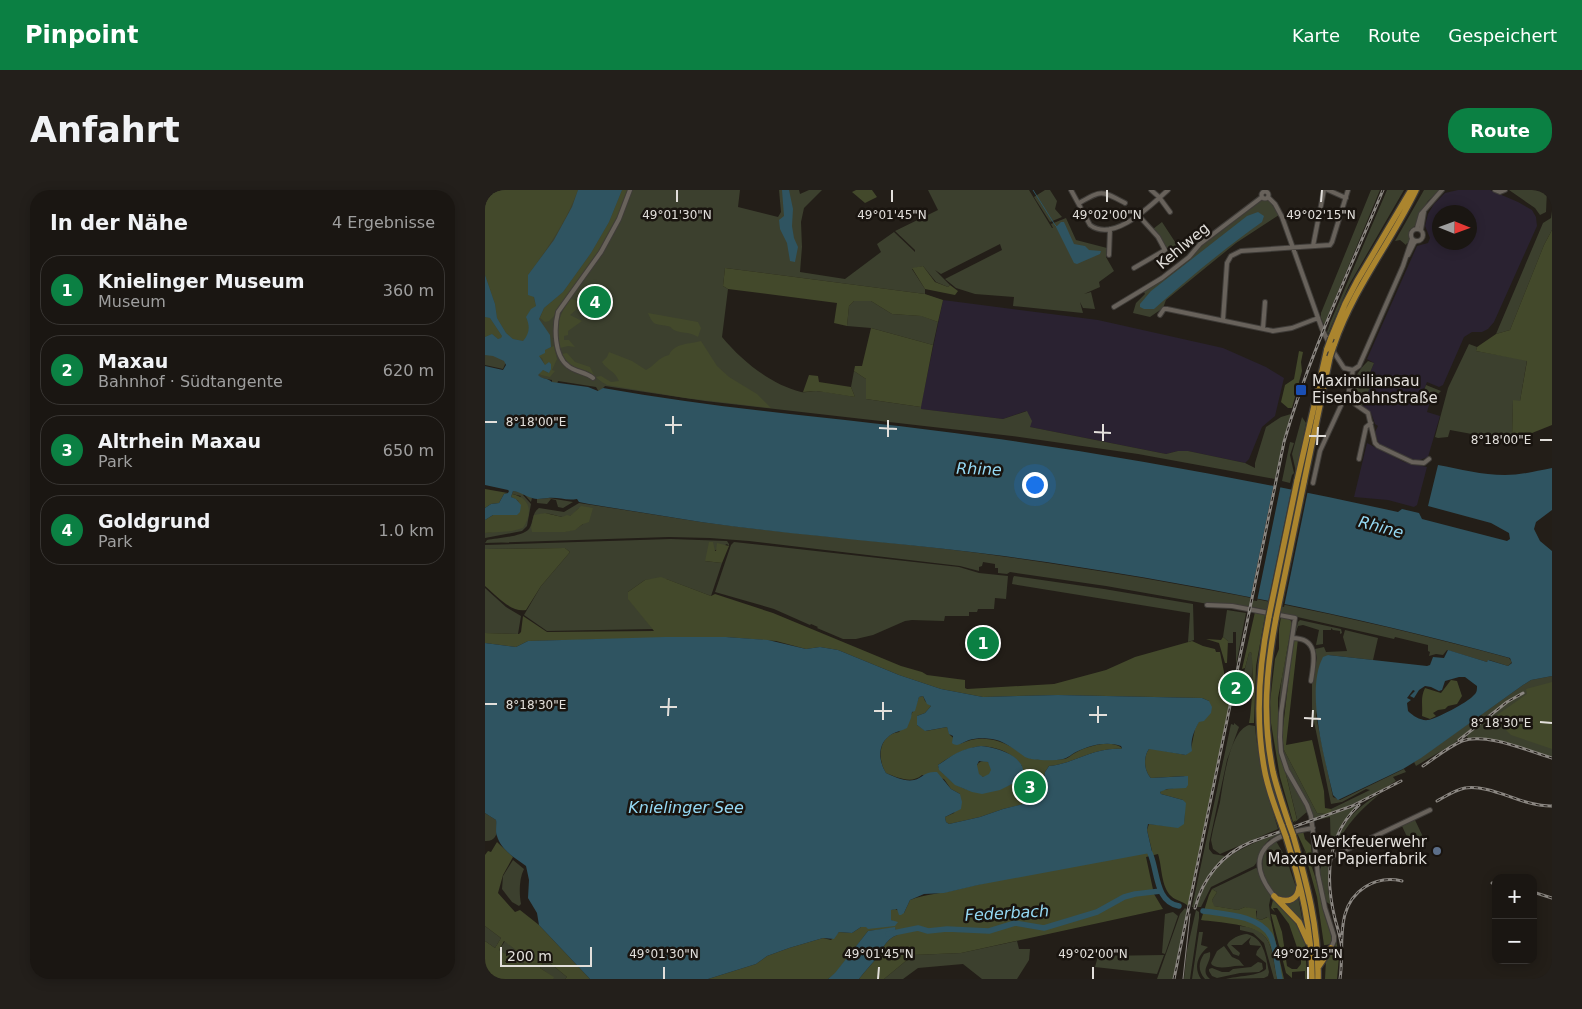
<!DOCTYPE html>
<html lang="de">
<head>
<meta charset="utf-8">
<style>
	:root { --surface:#1a1612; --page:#231f1b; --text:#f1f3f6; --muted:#9f9f9f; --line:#383532; --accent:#0b8043 }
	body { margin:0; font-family:"DejaVu Sans",sans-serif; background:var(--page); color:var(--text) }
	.controls { position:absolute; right:15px; bottom:15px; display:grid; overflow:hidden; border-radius:10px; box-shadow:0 2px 12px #0003 }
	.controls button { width:45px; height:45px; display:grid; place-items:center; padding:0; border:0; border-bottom:1px solid var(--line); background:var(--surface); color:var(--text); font:25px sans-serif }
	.compass { position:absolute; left:947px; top:15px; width:45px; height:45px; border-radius:50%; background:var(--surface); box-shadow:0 2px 12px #0003; rotate:91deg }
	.scale { position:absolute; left:15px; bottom:12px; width:92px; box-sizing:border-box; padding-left:5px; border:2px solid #e2dfdb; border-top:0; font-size:14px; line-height:18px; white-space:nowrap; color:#e2dfdb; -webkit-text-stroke:4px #19140f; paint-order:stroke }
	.you { position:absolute; left:549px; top:294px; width:18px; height:18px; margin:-12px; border:4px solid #fff; border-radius:50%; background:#1a73e8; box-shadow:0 0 0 8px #1a73e833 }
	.badge { display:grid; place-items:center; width:32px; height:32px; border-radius:50%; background:var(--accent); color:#fff; font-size:16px; font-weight:700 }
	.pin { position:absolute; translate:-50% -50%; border:2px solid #fff; box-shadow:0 1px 5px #0006 }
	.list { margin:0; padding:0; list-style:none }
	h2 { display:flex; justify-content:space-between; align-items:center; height:65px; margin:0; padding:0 20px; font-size:21px }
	h2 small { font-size:16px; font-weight:400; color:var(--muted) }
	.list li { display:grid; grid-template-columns:32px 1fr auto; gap:15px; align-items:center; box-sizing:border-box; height:70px; margin:0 10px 10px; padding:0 10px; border:1px solid var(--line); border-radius:20px }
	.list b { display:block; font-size:19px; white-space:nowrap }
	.list p { margin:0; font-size:16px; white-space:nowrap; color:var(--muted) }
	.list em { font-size:16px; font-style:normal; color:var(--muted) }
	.map { position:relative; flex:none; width:1067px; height:789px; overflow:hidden; border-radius:20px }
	header { display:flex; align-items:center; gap:30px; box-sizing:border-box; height:70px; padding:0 25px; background:var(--accent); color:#fff }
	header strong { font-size:24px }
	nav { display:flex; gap:28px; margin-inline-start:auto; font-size:18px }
	.intro { display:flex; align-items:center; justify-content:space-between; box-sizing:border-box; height:120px; padding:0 30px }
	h1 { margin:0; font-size:35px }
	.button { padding:12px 22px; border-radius:20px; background:var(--accent); color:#fff; font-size:18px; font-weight:700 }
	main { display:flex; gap:30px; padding:0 30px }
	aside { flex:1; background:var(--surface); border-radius:20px; box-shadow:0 2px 12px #0003 }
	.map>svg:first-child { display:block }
	.commercial { fill:#2a2231; fill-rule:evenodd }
	.green { fill:#3c402e; fill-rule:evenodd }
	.forest { fill:#43492b; fill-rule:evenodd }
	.water { fill:#2f5461; fill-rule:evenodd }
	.pier { fill:#231e18 }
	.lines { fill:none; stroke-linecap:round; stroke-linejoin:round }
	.stream { stroke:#2f5461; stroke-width:1 }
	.river { stroke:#2f5461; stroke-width:5.5 }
	.minor-casing { stroke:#3f3c38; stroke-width:6 }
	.highway-casing { stroke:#3f3c38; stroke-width:8 }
	.minor { stroke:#68625b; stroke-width:4 }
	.highway { stroke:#ab852e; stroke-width:5.5 }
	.tram { stroke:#8a8681; stroke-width:1 }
	.rail-casing { stroke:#8a8681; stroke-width:3 }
	.rail { stroke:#19140f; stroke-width:1; stroke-dasharray:4; stroke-linecap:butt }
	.highway-bridge-casing { stroke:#3f3c38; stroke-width:8; stroke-linecap:butt }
	.highway-bridge { stroke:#ab852e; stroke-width:5.5 }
	.ticks { fill:none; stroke:#e2dfdb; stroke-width:2 }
	.transit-dot { fill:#1a4fb4; stroke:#19140f; stroke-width:2 }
	.service-dot { fill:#5c6f8a; stroke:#19140f; stroke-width:2 }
	.labels { text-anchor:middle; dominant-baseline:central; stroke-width:5; stroke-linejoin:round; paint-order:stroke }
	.street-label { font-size:15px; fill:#e2dfdb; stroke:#19140f }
	.poi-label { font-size:15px; fill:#e2dfdb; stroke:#19140f; text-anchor:start }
	.water-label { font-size:16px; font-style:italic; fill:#95d9f4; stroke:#19140f }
	.ticks-label { font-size:12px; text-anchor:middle; fill:#e2dfdb; stroke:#19140f; stroke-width:5; stroke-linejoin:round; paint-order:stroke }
</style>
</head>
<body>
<header>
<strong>Pinpoint</strong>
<nav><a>Karte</a><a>Route</a><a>Gespeichert</a></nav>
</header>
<div class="intro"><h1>Anfahrt</h1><a class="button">Route</a></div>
<main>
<aside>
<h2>In der Nähe<small>4 Ergebnisse</small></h2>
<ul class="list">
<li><span class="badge">1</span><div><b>Knielinger Museum</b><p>Museum</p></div><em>360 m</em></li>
<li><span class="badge">2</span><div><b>Maxau</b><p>Bahnhof · Südtangente</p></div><em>620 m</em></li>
<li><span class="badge">3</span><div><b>Altrhein Maxau</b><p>Park</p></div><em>650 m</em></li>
<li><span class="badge">4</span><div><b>Goldgrund</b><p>Park</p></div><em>1.0 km</em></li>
</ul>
</aside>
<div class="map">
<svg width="1067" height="789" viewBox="0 0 1067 789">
	<rect width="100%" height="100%" fill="#231e18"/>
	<path class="commercial" d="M973 0H1005L1033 12 1047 20 1051 27 1052 36 1009 132 1003 139 997 142H987L979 147 958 195 954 197 942 192 936 208 945 212 942 222 955 226 943 267 932 271 896 256 893 252 890 242 893 236 890 234 886 223 877 216 889 188 884 185 889 173 882 169 932 56 943 53 945 48 940 36 943 24 949 14 960 3ZM954 22H984V52H954Z
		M458 110 613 130 738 158 781 177 799 188 790 226 777 237 764 269 760 273 703 261H693L681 264 545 237 541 221 518 229 435 219Z
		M882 253 919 272 942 277 932 315 929 317 903 310 869 307Z"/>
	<path class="green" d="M0 0H255L253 17 293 27 296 22 294 0H314L315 4 324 0H337L319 18 316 32 317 57 315 82 360 89 396 62 392 54 409 42 430 62V60L410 41 453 20 443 0H544L567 38H568L566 34 581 28 591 50 622 58 621 67 629 81 614 92 615 97 599 104 606 102 610 119 598 118 595 112 598 123 528 116 529 107 490 104 471 98 460 89 517 60 515 54 456 84 450 80 465 95 463 97 451 92 438 76 427 79 440 99V104L240 78 238 96 243 99 237 147C257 171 285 194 316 202 321 203 326 201 331 201 344 202 358 205 370 207L366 197 369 181 381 189V209L436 217V219L518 229 542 221 547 231 545 237 681 264 693 261H703L760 273 770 278V273L781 237 796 227 806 224 790 289 653 264 527 246 220 211 120 196 114 202 111 197 73 191 72 194 67 193V190L51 187 21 172 18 179 0 175Z
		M560 0H565L572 11 570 19 577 27 565 32 549 7Z
		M886 0H895L839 135 836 128V123Z
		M902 0H919L864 95 843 144 842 142 845 133Z
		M939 0H955L943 11 935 24 932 34 924 41V53H922L921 55 915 50 910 51Z
		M1024 0H1062L1061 22 1055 25 1050 18Z
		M784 10 794 25 751 53 681 110 678 118 665 127 648 123 651 113 660 104 659 102 679 88 713 60 714 58 776 11Z
		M1067 21V40L1059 55 1025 140 1011 144 1058 33 1066 28Z
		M677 32 696 61 686 67 668 39Z
		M369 111H386L407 124 437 126 453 132 448 155 386 138 362 136 364 116Z
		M984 154 992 157 991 161 1042 170 1035 211H1028L1027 248 1014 249 965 240 963 247 953 248 950 247 963 198Z
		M883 171 889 173 884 185 889 188 877 216 867 207C864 195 874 179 883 171Z
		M941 195 956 201 945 212 936 208Z
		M817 227 821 233 811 282 807 264Z
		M805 252 809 253 805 265 809 283 807 285 805 293 797 291Z
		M28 301 37 302 47 308 46 312 39 304 38 305 46 314 42 336 37 341 0 348V343L7 342 36 306 27 304Z
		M64 308 88 312 78 318 73 317 71 310 66 309 62 314 52 313V309Z
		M94 313C135 319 175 326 216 332 318 346 421 352 522 367 691 391 859 423 1024 468L1027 472 1023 476 1004 470 1002 472 962 460 958 465 951 464 944 466 945 462 943 461V455L910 447 909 449 773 418 746 414H723L621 396 525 382 522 384 513 383V378H510V374L498 372 497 376 494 377V381L475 376 264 351 225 348 184 347 0 353 2 350C12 348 37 347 44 339 49 332 46 324 54 318L79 322ZM94 318 98 334C86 344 75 341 61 341L57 324C66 321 76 330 85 326 88 325 91 320 94 318Z
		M186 349 242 351 244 354V356L242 354 229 361 220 371 237 373 226 406 181 389 160 390 143 402 144 409 168 439 62 441 39 425 56 396 85 362 80 358 0 359V355Z
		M249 352 474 377 494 383 523 386 521 409 510 408 509 419H493L492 422H484V426H460L459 431 427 430 420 431 388 445 371 449H358L332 438 333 437 326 434 325 435 289 419 230 402 246 355Z
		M529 386 619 399 708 414 709 450 703 452 705 423 527 394 528 388Z
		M0 398 21 417 36 426 33 444 0 443Z
		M742 420 761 423 751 475V442H748V453H743V451L738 447Z
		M815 430 856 439 857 443 855 444V441L848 440 846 438V440H838V454L831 455 834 440 818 435 813 436 810 445 813 432Z
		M860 440 893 448 888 470 843 465 831 526 848 607 855 610 919 579 921 582 908 587 911 591C890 604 870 614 846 623V619L885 600 881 599 857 612 846 614 827 522V491L832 468 830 459 839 457 841 462 862 461 858 447Z
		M805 448 794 533C793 503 798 477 805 448Z
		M766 462 768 469 765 511 761 507 753 505 764 463Z
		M1067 486V567L1005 549 983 548 980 544 968 554 931 576 929 572 1038 495 1046 490Z
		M778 496 779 541 782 564 801 635H800C784 600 771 535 778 496Z
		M749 533 754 537 742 570 724 654V659L728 664 740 666C725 682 715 696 709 717H707L746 534 749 535Z
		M764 535 770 536C773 572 783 605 793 639L735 664 728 659 726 650C728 637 732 625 735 612 738 594 744 541 764 535Z
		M796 546 799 560 832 623 841 624 828 629C824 613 814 599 806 584 800 572 798 559 796 546Z
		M797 568 823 621 809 633 812 629Z
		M895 604C872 622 860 637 848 662 854 635 871 617 895 604Z
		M871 616 854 639 846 663 845 627 828 631Z
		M0 623 11 630C13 640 13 652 0 651Z
		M928 630H930L940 651 924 658 921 653 924 651 917 636Z
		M795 643V644C773 652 780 663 769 676L726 697 716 717H711C728 669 749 660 795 643Z
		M791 651 801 668 812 700 805 709C801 708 796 709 793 706 781 698 773 676 780 662 782 657 787 654 791 651Z
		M28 670 39 679C34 689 34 703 36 714L34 716 27 712 17 699 18 686Z
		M843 671V700L846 715 840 711 834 683 837 674Z
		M771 678 774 679 779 696 786 706 784 715 786 731 782 727 776 730 771 728 772 721 760 717 753 720 728 716 727 710 732 702 727 699Z
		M813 706 819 739 797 712Z
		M700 718 702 720 688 789H672L695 724Z
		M711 720 714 722V728L705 789H699L702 760Z
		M688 722 693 726 680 764 677 763 680 724Z
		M0 736 16 748 10 758 0 751Z
		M755 736C789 739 786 761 792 789H789L779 753 768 743 755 740Z
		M714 742H718L716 755 723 757C713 765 708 777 716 789H707Z
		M762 744C779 748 781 767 784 782L783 786 779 788 741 789C751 786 775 786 781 779V773L771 765 772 761 776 756 765 755 764 752 766 747 757 755H746L755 763 754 766 748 764 742 755C745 749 755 744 762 744Z
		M20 751 41 768 38 775 14 760Z
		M532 751 534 759H545L544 770 532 789H497L478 774 433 778 418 789H399L428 765 476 763Z
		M739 756 747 767 754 770 759 776C747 774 738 781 727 775L726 773 732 761Z
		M725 762C727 773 714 780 725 789H720C713 781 713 773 719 764Z
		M679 765 672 784 610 777 613 766Z
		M60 769 82 787 80 789H68V787L55 778Z
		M773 772 777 773 778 779 774 782 755 783 732 788 727 786 724 781V779L727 778 737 782H744L748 779 766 777Z"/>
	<path class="forest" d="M0 0H93C81 32 63 58 43 85L51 116 45 135 43 146 38 151 28 149 21 143 12 128 10 114 0 85Z
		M137 0H145L134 29 116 62 71 124 64 131 60 132 55 128 59 118 78 102 106 63 124 32Z
		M371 0H387L392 7 380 13 367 2Z
		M1067 40V235L1042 245 1027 248 1028 210 1035 211 1042 171 991 161 992 157 1011 144 1025 140 1059 55Z
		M438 76 450 92 463 97 465 95 473 101 470 105 440 99 427 78Z
		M240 78 440 104 458 110 453 132 436 126 407 124 386 111H369L364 116 362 136 349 133 352 113 243 99 238 96Z
		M85 109 100 112 85 125 97 131 83 141V145L79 146V150H84L90 157 83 156 75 158C69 139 74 125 85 109Z
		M163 123 213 132 216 138 213 147C204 141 197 144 189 140 184 137 188 137 182 136 170 133 169 137 163 123Z
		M0 127 5 128 17 146 16 148 13 149 7 144 0 147Z
		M386 138 448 155 436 217 381 209V189L369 181 370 176H377Z
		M216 151 232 176 244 187 272 204 286 218 201 208 122 195C116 192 111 187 106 183 93 176 84 180 77 164L82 163 90 172 105 177 110 187 116 186 126 192 134 191C129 180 122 180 117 172L122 167 124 162 147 171 161 180C171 175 172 168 184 165 189 153 205 154 216 151Z
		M69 156 72 169 67 180 70 181 65 187 56 185 54 183 58 180 63 183 57 168 53 166 59 160Z
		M814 161 818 162 816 172 817 181 807 218H803L796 212 800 195 809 189Z
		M324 185 333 186 334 192 366 197 370 207 332 201 318 202Z
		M0 299 23 303 19 304 14 313 6 314 0 318Z
		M27 304C46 308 48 323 38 338L27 341 0 343V330L8 325H31L34 311 26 307Z
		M96 316 108 318 104 332 98 334 90 340 80 342H47L46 337 49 325 60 323 77 327 82 325 85 326Z
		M224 352H228L230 361H231L232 353 244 356 237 373 220 371Z
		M80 358 85 362 56 396 41 420C26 423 12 406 0 396V359Z
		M176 387 226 406 230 404 288 423 416 476 437 482 442 485 480 490V498L482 499 569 494 621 480 650 467 707 451 718 456 730 459 731 462H735L739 482 741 504 746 507 703 716C698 711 691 711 686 706 676 697 677 676 673 664L661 667 669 704 678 719 476 763 428 765 399 789H374C379 782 385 776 390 770 397 760 400 750 412 745L410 738 383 741 350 784 343 789H223L271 774 282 766 304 758 338 748 346 750 354 742 367 743 376 737 412 733 406 730V720L410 719 419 723 425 710C440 704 455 704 470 700 535 684 602 674 667 661L662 640 664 634 683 636 699 633 700 617 698 610 676 604 675 602 678 600 689 598 700 586 666 588C659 581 658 567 664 559H669L701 565 706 559 710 539 724 511 717 508 573 505 498 507 456 499 414 485 353 460 335 457 321 459 291 451 241 447 43 451 31 457 0 453V443L34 444 36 442 38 426 62 442 169 441 143 409V402L160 390Z
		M770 422 780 424V426L771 476 769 533H764C767 523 769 472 766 462L764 463 760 478 757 479Z
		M796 427 805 429 807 434 793 508V544L795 560 812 630 808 632 795 587 786 533 785 512 790 469 794 459V439Z
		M738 447 743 451 742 473H740L734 453 721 449 736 450Z
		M811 449H813L801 555 827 550 839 601 840 618 846 619V623L841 624 832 623 799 560 797 546 808 452Z
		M966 490 972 491 977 506 972 514 963 516 960 519 953 520 948 523 951 526 945 529 937 526C938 516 935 508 940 498L956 503Z
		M1067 492V559L1026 545 1019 538 1008 536 1009 527 1042 504 1041 499Z
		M438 506 440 511 446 516 440 523 432 526V535L441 541 462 537 465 545 475 554C493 545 513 548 530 559 541 566 543 570 557 569 564 569 574 570 580 569 584 568 587 564 590 563 602 556 626 549 637 558L636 559C609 557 589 574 564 576L560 582 558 595 552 611 518 619 495 627 464 634 461 632 460 627 469 623 475 604 466 599 459 589 437 585C427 594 413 588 401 583 392 569 393 545 414 542 424 530 429 521 434 507ZM496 556C512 557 527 562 537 576L536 588C512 604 484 609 462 587 458 583 454 581 453 575 466 566 480 558 496 556Z
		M491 579a8 8 0 1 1 16 0a8 8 0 1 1-16 0Z
		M818 641 820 649 826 655 828 678 813 645 812 644Z
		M12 652 28 667 18 685 13 703 30 722 35 720 54 735 105 789H80L82 787 60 769 55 778 69 787 68 789H0V751L10 758 16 748 0 736V665L3 661 6 662ZM19 751 41 768 38 774 14 760Z
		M819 660C831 681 834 704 840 727 842 733 847 742 847 749 847 754 844 755 839 755L832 707Z
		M727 699 732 702 727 710 729 716 753 720 760 717 771 719V728L776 730 783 727 786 731 799 789H792C789 776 789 759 781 748 772 734 732 732 716 730L724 705Z
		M788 710H791L815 737 820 749 822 789H820V781L807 782V788L801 783 786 724 791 725 797 742 802 776 807 779H812L816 774V769L804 734 792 718H788L790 722 786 718Z
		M851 749 854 767 852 789H840L841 770 850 756Z"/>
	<path class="water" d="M93 0H137L124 32 106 63 78 102 59 118 54 129 65 145 66 157 60 160V163L54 166 60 175 64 172 66 174V179L64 183 58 180 53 185C56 189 63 188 67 192L103 197 113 201 118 198C244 221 372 229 499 247 638 266 776 292 913 322L917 319 934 323 937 329 1022 351 1025 349 1024 343 1006 333 943 316 953 275C975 279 997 285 1020 285 1036 285 1051 281 1067 278V320L1051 332 1049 339 1055 351 1067 361V486L1046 490 1038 495 936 568 918 579 853 610 848 605C840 569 820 501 838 467L843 465 942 476 945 475 948 467 959 468 963 460 1002 472 1003 470 1023 476 1027 473 1025 468C860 423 689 389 519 366 418 353 316 346 216 332 179 326 141 320 104 314L94 312 92 309C81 311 74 307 63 308 58 308 53 310 47 308 40 306 36 302 28 301L26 307 31 309 36 315 35 322 32 325H8L0 330V318L6 314 14 313 19 304 23 303 24 301 23 300 0 295V176L18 180 21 175 19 171 8 166 0 165V147L7 144 13 149 16 148 17 146 5 128 0 127V85L10 114 12 128 21 143 28 149 38 151C45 143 45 136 41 127L46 119 51 116 49 107 43 105V85L69 50 87 17ZM974 487H980L992 496C992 500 992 503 988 506 983 512 951 529 943 530 936 531 928 526 923 521L922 513 926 510 922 508 928 500 930 501 925 506 929 508 934 500 940 496 946 497 954 501 957 500 960 491Z
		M297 0H304L308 19 307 36 309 48 313 57 310 72 305 71 302 53 295 39 294 30 299 26Z
		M773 22 779 26 777 32C739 59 704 88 669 119H659L655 117V114L666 101 762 26Z
		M576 32H579L589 54 600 56 604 60 616 61 615 64 592 74 589 73 571 37Z
		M180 447H241L283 450 321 459 335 457 353 460 414 485 456 499 498 507 573 505 717 508 724 511 727 517 726 523 719 531 714 532C709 541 705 550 707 561L701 565 664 559C658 567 659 581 666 588L703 586V595L701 598 682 599 675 602 676 604 698 610 701 613 699 634 693 638 663 634 662 640 667 662 665 663 493 695 459 703 439 704 425 710 419 723 416 725H414L412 719 406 720V730L413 732 410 736 383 739 381 737H376L367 743 354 742 349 749 338 748 304 758 282 766 271 774 223 789H105L54 735 52 723 43 708 44 690 41 676C30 668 16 660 12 646 10 641 12 635 11 630L0 623V453L31 457 43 451ZM438 506 442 514 446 516 440 523 432 526V535L440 541 462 537 464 544 468 546 467 553C473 558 477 552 484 550 490 548 500 548 507 549 520 551 530 560 540 567 547 571 570 571 578 569 583 568 587 564 591 562 605 555 622 551 636 556L637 558 636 559C609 557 589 574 564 576L560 582 558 595 551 611 518 619 495 627 464 634 461 632 460 627 476 619 477 612 475 604 466 599 452 582C439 581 438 588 429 590 421 592 409 587 401 583 393 570 392 553 407 544 412 541 417 541 422 538L426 528 427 522 430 521 434 507Z
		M496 556C511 557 542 566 538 586L529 593 515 600 497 604 487 602 470 595 454 580 453 575C470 564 475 559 496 556ZM494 571 503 572 506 580 504 584 498 587 494 584 492 575Z
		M410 737 412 745C400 750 397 760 390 770 385 776 379 782 374 789H343L350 783 383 741Z"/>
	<path class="pier" d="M789 293 796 294 772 411 765 410Z
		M807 297 823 300 799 417 783 413Z"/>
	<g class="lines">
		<path class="stream" d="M548 0 570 35 572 37"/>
		<path class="river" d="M665 663C673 681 670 712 694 716
			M718 721C738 724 775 725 786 747 791 759 792 776 795 789
			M403 744 433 738 443 741 462 739 504 741 530 733 559 738 612 722 639 707 650 704 676 701"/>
		<g class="minor-casing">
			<path id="minor" d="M586 0 605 35C629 53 666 15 683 0
				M666 0 674 7 685 22
				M843 0 861 8
				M1010 0 1015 2 1020 0
				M776.5 5a3.5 3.5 0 1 1 7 0a3.5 3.5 0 1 1-7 0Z
				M783 7 790 14 797 27 837 139 844 153
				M594 13C617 0 616 0 640 13
				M932 38 936 24 957 0
				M926 45a6 6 0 1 1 12 0a6 6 0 1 1-12 0Z
				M936 40 939 22
				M828 56 839 0
				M624 65 625 39
				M923 65 929 53 931 51
				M649 78 680 60 673 47 654 26
				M629 117 677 88 704 67 715 54 777 7
				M675 125 679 119H682L788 141 807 138 833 128
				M738 130 742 73 746 66 756 61 845 55 847 52 863 0
				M778 138 780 112
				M848 161 859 178 868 180
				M108 188C101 182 90 182 83 176 69 166 69 137 73 122L116 62 134 29 145 0
				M863 206 870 214 883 223 890 253 893 256 927 272 939 273 944 269
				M874 269 881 237 886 233
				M828 293 835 261 859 209 863 206 868 180 874 176 918 76 927 49
				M722 415 747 416 810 428 796 523 795 547 796 562 802 580 822 615 826 626 833 685 840 718 849 746V751L846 758
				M807 448C835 448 829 472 826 491
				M831 671 844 668 945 620
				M789 706C755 663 786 644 828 638"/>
		</g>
		<g class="highway-casing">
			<path id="highway" d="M846 148 860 114 872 91 926 0
				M849 155C869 97 905 54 931 0
				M812 291 842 159
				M819 292 845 167
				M784 426C774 476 770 526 779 577 782 597 790 617 797 636
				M791 428C781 480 777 530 788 582 792 599 798 616 804 634
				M808 645C822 694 834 738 833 789
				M801 647C816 694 827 740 827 789
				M789 706 814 732 823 752
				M793 709C804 713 813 709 814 697
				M834 776 846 758"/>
		</g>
		<use href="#minor" class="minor"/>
		<use href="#highway" class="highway"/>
		<path class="tram" d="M689 789V788
			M698 789 705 724"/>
		<g class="rail-casing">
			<path id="rail" d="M974 550 1022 512 1038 503
				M938 576C950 568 963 557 977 551 1001 542 1043 561 1067 568
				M952 611C961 606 970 600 980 598 1007 594 1038 617 1067 616
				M1007 693 1011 694
				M1048 702 1067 708
				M710 718C718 688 737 664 766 652L867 616 916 591
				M857 759C856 749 853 739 850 729 840 688 841 646 874 615
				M689 789 799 252C824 165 863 84 898 0
				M855 789C860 758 848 717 880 697 891 690 904 688 917 691"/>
		</g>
		<use href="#rail" class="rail"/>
		<g class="highway-bridge-casing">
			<path id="highway-bridge" d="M842 159 846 148
				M845 167 849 155
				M784 426 812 291
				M791 428 819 292
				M804 634 808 645
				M797 636 801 647"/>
		</g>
		<use href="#highway-bridge" class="highway-bridge"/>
	</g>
	<path class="ticks" d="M192 12V0M407 12V0M622 12V0M836 12 837 0M0 232H12M180 235H197M394 238 412 239M609 242 626 243M188 244V226M824 246H841M403 247V230M1055 250H1067M618 251V234M832 255 833 237M0 514H12M175 517H192M389 521H407M604 525H622M183 526 184 508M819 528 836 529M398 530V512M1055 532 1067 533M613 533V516M827 537 828 520M179 789V777M393 789 394 777M608 789V777M823 789V777"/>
	<rect class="transit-dot" x="810" y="194" width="12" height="12" rx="2.5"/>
	<circle class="service-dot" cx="952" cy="661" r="5"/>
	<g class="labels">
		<g class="street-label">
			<text transform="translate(698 56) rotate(-40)">Kehlweg</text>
		</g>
		<g class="poi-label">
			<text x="827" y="191">Maximiliansau<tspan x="827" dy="17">Eisenbahnstraße</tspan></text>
			<text x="942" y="652" text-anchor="end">Werkfeuerwehr<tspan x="942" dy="17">Maxauer Papierfabrik</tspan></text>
		</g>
		<g class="water-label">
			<text transform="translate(494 279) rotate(2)">Rhine</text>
			<text transform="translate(896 337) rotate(15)">Rhine</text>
			<text x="201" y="617">Knielinger See</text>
			<text transform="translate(522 723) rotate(-3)">Federbach</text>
		</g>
	</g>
	<g class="ticks-label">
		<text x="192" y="29">49°01'30"N</text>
		<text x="407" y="29">49°01'45"N</text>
		<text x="622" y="29">49°02'00"N</text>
		<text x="836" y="29">49°02'15"N</text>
		<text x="51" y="236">8°18'00"E</text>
		<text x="1016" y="254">8°18'00"E</text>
		<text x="51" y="519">8°18'30"E</text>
		<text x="1016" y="537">8°18'30"E</text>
		<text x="179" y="768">49°01'30"N</text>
		<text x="394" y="768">49°01'45"N</text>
		<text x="608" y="768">49°02'00"N</text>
		<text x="823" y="768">49°02'15"N</text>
	</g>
</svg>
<div class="controls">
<button>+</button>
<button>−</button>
</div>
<svg class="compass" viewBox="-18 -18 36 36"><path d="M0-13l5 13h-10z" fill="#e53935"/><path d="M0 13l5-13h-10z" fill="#9f9f9f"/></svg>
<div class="scale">200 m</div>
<div class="you"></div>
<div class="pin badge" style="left:498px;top:453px">1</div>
<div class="pin badge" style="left:751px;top:498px">2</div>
<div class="pin badge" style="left:545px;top:597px">3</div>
<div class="pin badge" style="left:110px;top:112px">4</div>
</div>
</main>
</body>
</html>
